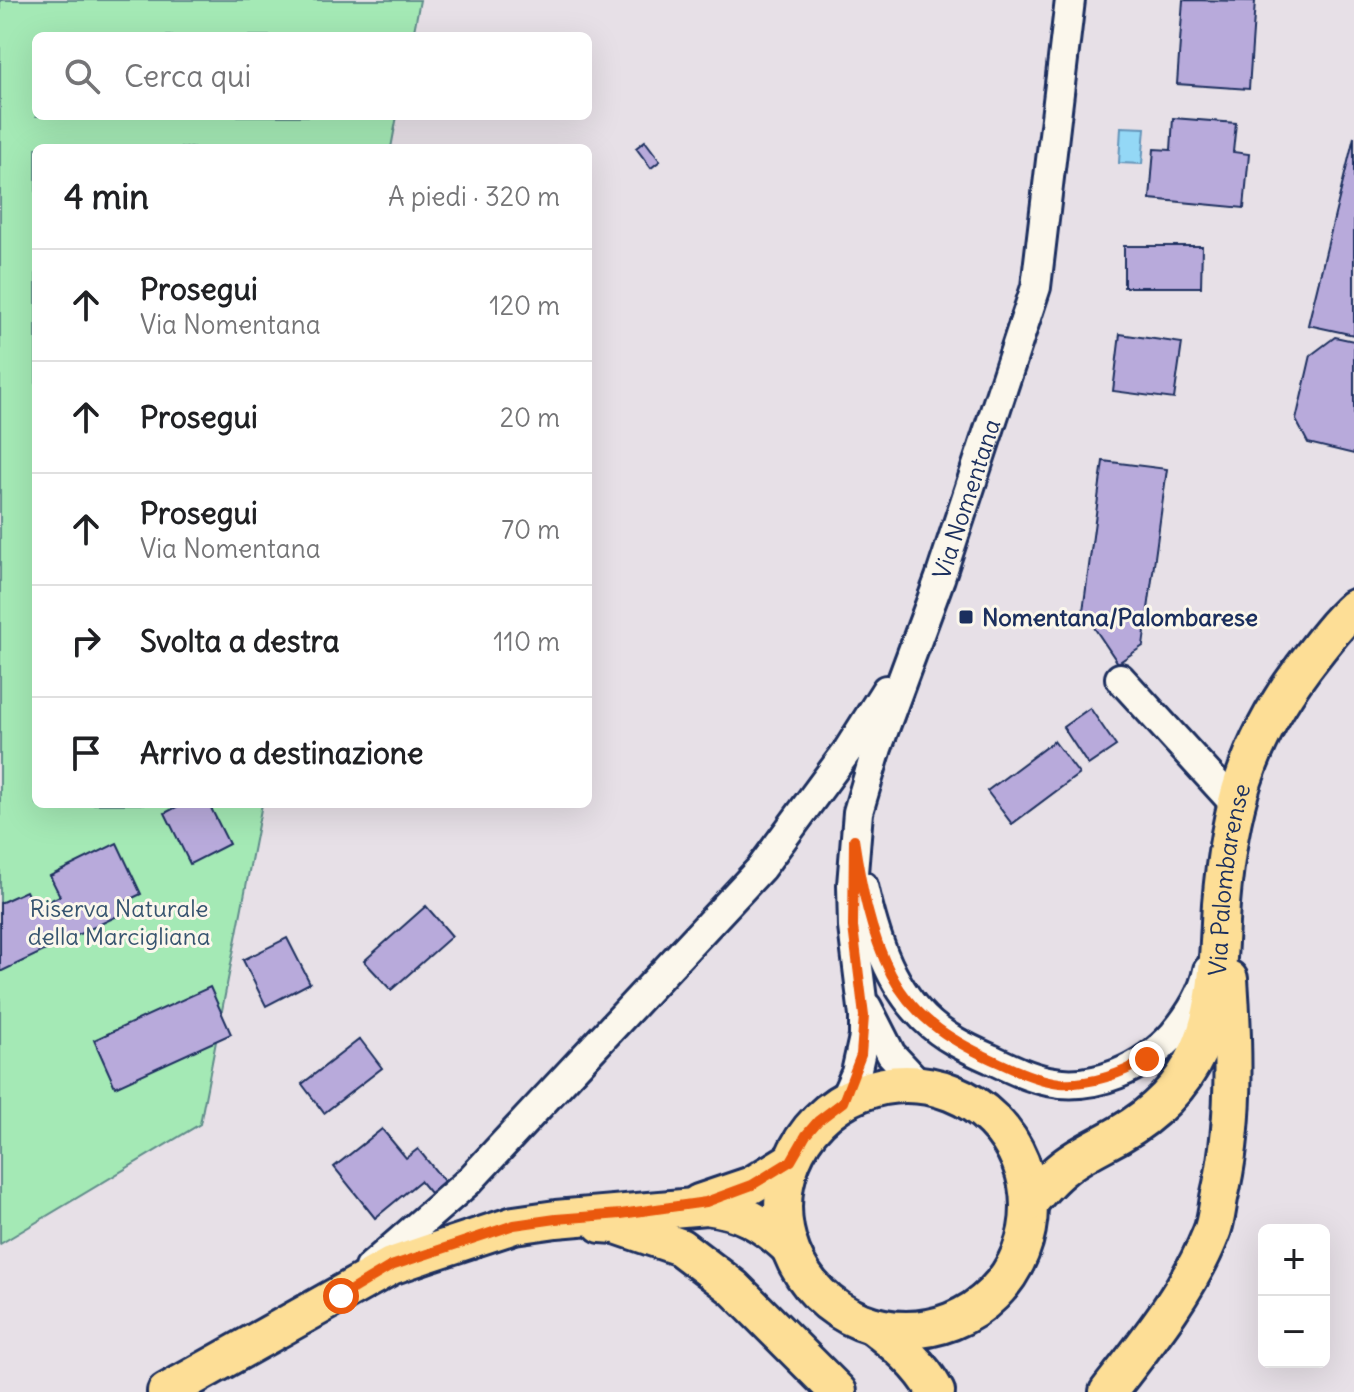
<!DOCTYPE html>
<html lang="it">
<head>
<meta charset="utf-8">
<style>
	:root { --surface:#fff; --page:#f6f6f6; --text:#202124; --muted:#757577; --line:#e0e0e0 }
	body { margin:0; font-family:Delius,sans-serif; background:var(--page); color:var(--text) }
	.controls { position:absolute; right:24px; bottom:24px; display:grid; overflow:hidden; border-radius:12px; box-shadow:0 8px 32px #0002 }
	.controls button { width:72px; height:72px; display:grid; place-items:center; padding:0; border:0; border-bottom:2px solid var(--line); background:var(--surface); color:var(--text); font:40px sans-serif }
	.stop { position:absolute; width:24px; height:24px; margin:-18px; border:6px solid #ea580c; border-radius:50%; background:#fff }
	.stop.end { background:#ea580c; border-color:#fff; box-shadow:0 2px 8px #0008 }
	.list { margin:0; padding:0; list-style:none }
	h2 { display:flex; justify-content:space-between; align-items:center; height:104px; margin:0; padding:0 32px; font-size:34px }
	h2 small { font-size:26px; font-weight:400; color:var(--muted) }
	.list li { display:grid; grid-template-columns:52px 1fr auto; gap:24px; align-items:center; box-sizing:border-box; height:112px; padding:0 32px; border-top:2px solid var(--line) }
	.list b { display:block; font-size:30px; white-space:nowrap }
	.list p { margin:0; font-size:26px; white-space:nowrap; color:var(--muted) }
	.list em { font-size:26px; font-style:normal; color:var(--muted) }
	.icon { flex:none; width:44px; height:44px; fill:none; stroke:currentColor; stroke-width:2; stroke-linecap:round; stroke-linejoin:round }
	.map { position:relative; flex:none; width:1354px; height:1392px; overflow:hidden }
	.search { position:absolute; background:var(--surface); box-shadow:0 8px 32px #0002; left:32px; top:32px; width:560px; height:88px; display:flex; align-items:center; gap:20px; box-sizing:border-box; padding:0 28px; border-radius:12px; color:var(--muted); font-size:30px }
	.panel { position:absolute; background:var(--surface); box-shadow:0 8px 32px #0002; left:32px; top:144px; width:560px; height:664px; border-radius:12px }
	.map>svg:first-child { display:block }
	.green { fill:#a4e9b5; stroke:#608c8a; stroke-width:2 }
	.water { fill:#94d8f6; stroke:#6494b9; stroke-width:2 }
	.building { fill:#b8aadb; stroke:#1b2f5e; stroke-width:2 }
	.lines { fill:none; stroke-linecap:round; stroke-linejoin:round }
	.minor-casing { stroke:#1b2f5e; stroke-width:34 }
	.major-casing { stroke:#1b2f5e; stroke-width:42 }
	.minor { stroke:#fbf7ec; stroke-width:28 }
	.major { stroke:#fdde96; stroke-width:36 }
	.route { stroke:#ea580c; stroke-width:10 }
	.poi-dot { fill:#1b2f5e; stroke:#fbf7ec; stroke-width:3 }
	.labels { text-anchor:middle; dominant-baseline:central; stroke-width:6; stroke-linejoin:round; paint-order:stroke }
	.street-label { font-size:24px; fill:#1b2f5e; stroke:#fbf7ec }
	.poi-label { font-size:24px; font-weight:bold; fill:#1b2f5e; stroke:#fbf7ec; text-anchor:start }
	.park-label { font-size:24px; fill:#36546f; stroke:#fbf7ec }
</style>
</head>
<body>
<div class="map">
<svg width="1354" height="1392" viewBox="0 0 1354 1392">
	<rect width="100%" height="100%" fill="#e7e0e7"/>
	<filter id="ink" filterUnits="userSpaceOnUse"><feTurbulence type="fractalNoise" baseFrequency=".0125" numOctaves="2"/><feDisplacementMap in="SourceGraphic" scale="16" xChannelSelector="R" yChannelSelector="G"/><feConvolveMatrix kernelMatrix="1 2 1 2 8 2 1 2 1" color-interpolation-filters="sRGB"/></filter>
	<g filter="url(#ink)">
		<path class="green" d="M0 0H420L413 36H36V116H397L391 148H36V804H262L200 1124 0 1244Z"/>
		<path class="water" d="M1121 127 1145 128 1142 164 1119 163Z"/>
		<path class="building" d="M1183 0 1255 1 1249 89 1177 84Z
			M1173 118 1236 123 1233 152 1249 154 1244 208 1150 199 1154 149 1171 150Z
			M1354 137V335L1308 325Z
			M645 141 660 161 651 168 636 148Z
			M1124 246H1202L1201 287H1124Z
			M1120 334 1182 343 1174 399 1113 391Z
			M1335 337 1354 341V454L1308 443 1296 420 1311 355Z
			M1103 461 1167 469 1143 646 1118 663 1083 611Z
			M1090 708 1116 746 1088 765 1063 727Z
			M1054 741 1079 774 1012 824 987 791Z
			M182 804H209L229 844 190 864 165 813Z
			M117 843 141 894 126 901 130 910 0 972V903L26 891 34 908 60 896 50 876Z
			M426 906 452 936 391 990 364 961Z
			M287 938 310 983 266 1006 243 960Z
			M210 987 231 1034 115 1087 94 1040Z
			M360 1039 382 1068 324 1113 302 1084Z
			M382 1129 406 1158 418 1149 444 1181 430 1193 420 1181 375 1218 334 1167Z"/>
		<g class="lines">
			<g class="minor-casing">
				<g id="minor">
					<path d="M1120 678 1235 804"/>
					<path d="M863 886C874 934 888 982 924 1018 943 1037 966 1048 991 1059 1010 1068 1028 1077 1048 1081 1094 1091 1144 1068 1174 1034 1189 1016 1204 992 1208 970"/>
					<path d="M867 1007 891 1054 920 1085"/>
					<path id="s1" d="M843 1102 856 1073 864 1037V1016L853 927 852 885 858 812 877 748 940 578 1036 287 1070 0"/>
					<path d="M369 1268 469 1181 761 868 848 750 886 690"/>
				</g>
			</g>
			<g class="major-casing">
				<g id="major">
					<circle cx="906" cy="1207" r="123"/>
					<path d="M699 1203 752 1185 791 1161"/>
					<path id="s2" d="M1029 1203C1040 1190 1050 1178 1063 1168 1080 1154 1101 1145 1120 1134 1153 1115 1182 1087 1198 1052 1219 1007 1218 952 1221 904 1229 809 1246 745 1303 668 1319 647 1335 625 1354 608"/>
					<path d="M601 1224 616 1225 680 1247 734 1288 838 1392"/>
					<path d="M873 1326C897 1345 921 1364 936 1392"/>
					<path d="M166 1392 391 1266 429 1253 514 1225 556 1219 706 1206C741 1210 763 1223 789 1247"/>
					<path d="M1108 1392C1146 1343 1188 1292 1211 1234 1216 1223 1217 1209 1219 1198 1236 1127 1234 1051 1229 979"/>
				</g>
			</g>
			<use href="#minor" class="minor"/>
			<use href="#major" class="major"/>
		</g>
	</g>
	<g class="lines" filter="url(#ink)">
		<path class="route" d="M341 1296 391 1266 514 1225 556 1219 621 1214 706 1202 752 1185 791 1161 806 1135 818 1121 843 1102 861 1055 864 1016 853 927 854 839C861 885 870 933 891 974 915 1021 957 1044 1002 1064 1021 1073 1040 1081 1060 1083 1091 1085 1121 1074 1147 1059"/>
	</g>
	<rect class="poi-dot" x="958" y="609" width="16" height="16" rx="4"/>
	<g class="labels">
		<g class="street-label">
			<text stroke="none"><textPath href="#s1" startOffset="626">Via Nomentana</textPath></text>
			<text stroke="none"><textPath href="#s2" startOffset="406">Via Palombarense</textPath></text>
		</g>
		<g class="poi-label">
			<text x="982" y="617">Nomentana/Palombarese</text>
		</g>
		<g class="park-label">
			<text x="119" y="908">Riserva Naturale<tspan x="119" dy="28">della Marcigliana</tspan></text>
		</g>
	</g>
</svg>
<div class="controls">
<button>+</button>
<button>−</button>
</div>
<div class="stop" style="left:341px;top:1296px"></div>
<div class="stop end" style="left:1147px;top:1059px"></div>
<div class="search"><svg class="icon" aria-label="search" viewBox="0 0 24 24"><circle cx="10" cy="10" r="6"/><path d="M15 15l6 6"/></svg>Cerca qui</div>
<section class="panel">
<h2>4 min<small>A piedi · 320 m</small></h2>
<ul class="list">
<li><svg class="icon" aria-label="ahead" viewBox="0 0 24 24"><path d="M12 20V5M6 11l6-6 6 6"/></svg><div><b>Prosegui</b><p>Via Nomentana</p></div><em>120 m</em></li>
<li><svg class="icon" aria-label="ahead" viewBox="0 0 24 24"><path d="M12 20V5M6 11l6-6 6 6"/></svg><div><b>Prosegui</b></div><em>20 m</em></li>
<li><svg class="icon" aria-label="ahead" viewBox="0 0 24 24"><path d="M12 20V5M6 11l6-6 6 6"/></svg><div><b>Prosegui</b><p>Via Nomentana</p></div><em>70 m</em></li>
<li><svg class="icon" aria-label="right" viewBox="0 0 24 24"><path d="M7 20v-9h11M14 6l5 5-5 5"/></svg><div><b>Svolta a destra</b></div><em>110 m</em></li>
<li><svg class="icon" aria-label="arrive" viewBox="0 0 24 24"><path d="M6 21V4h12l-3 4 3 4H6"/></svg><div><b>Arrivo a destinazione</b></div></li>
</ul>
</section>
</div>
</body>
</html>
